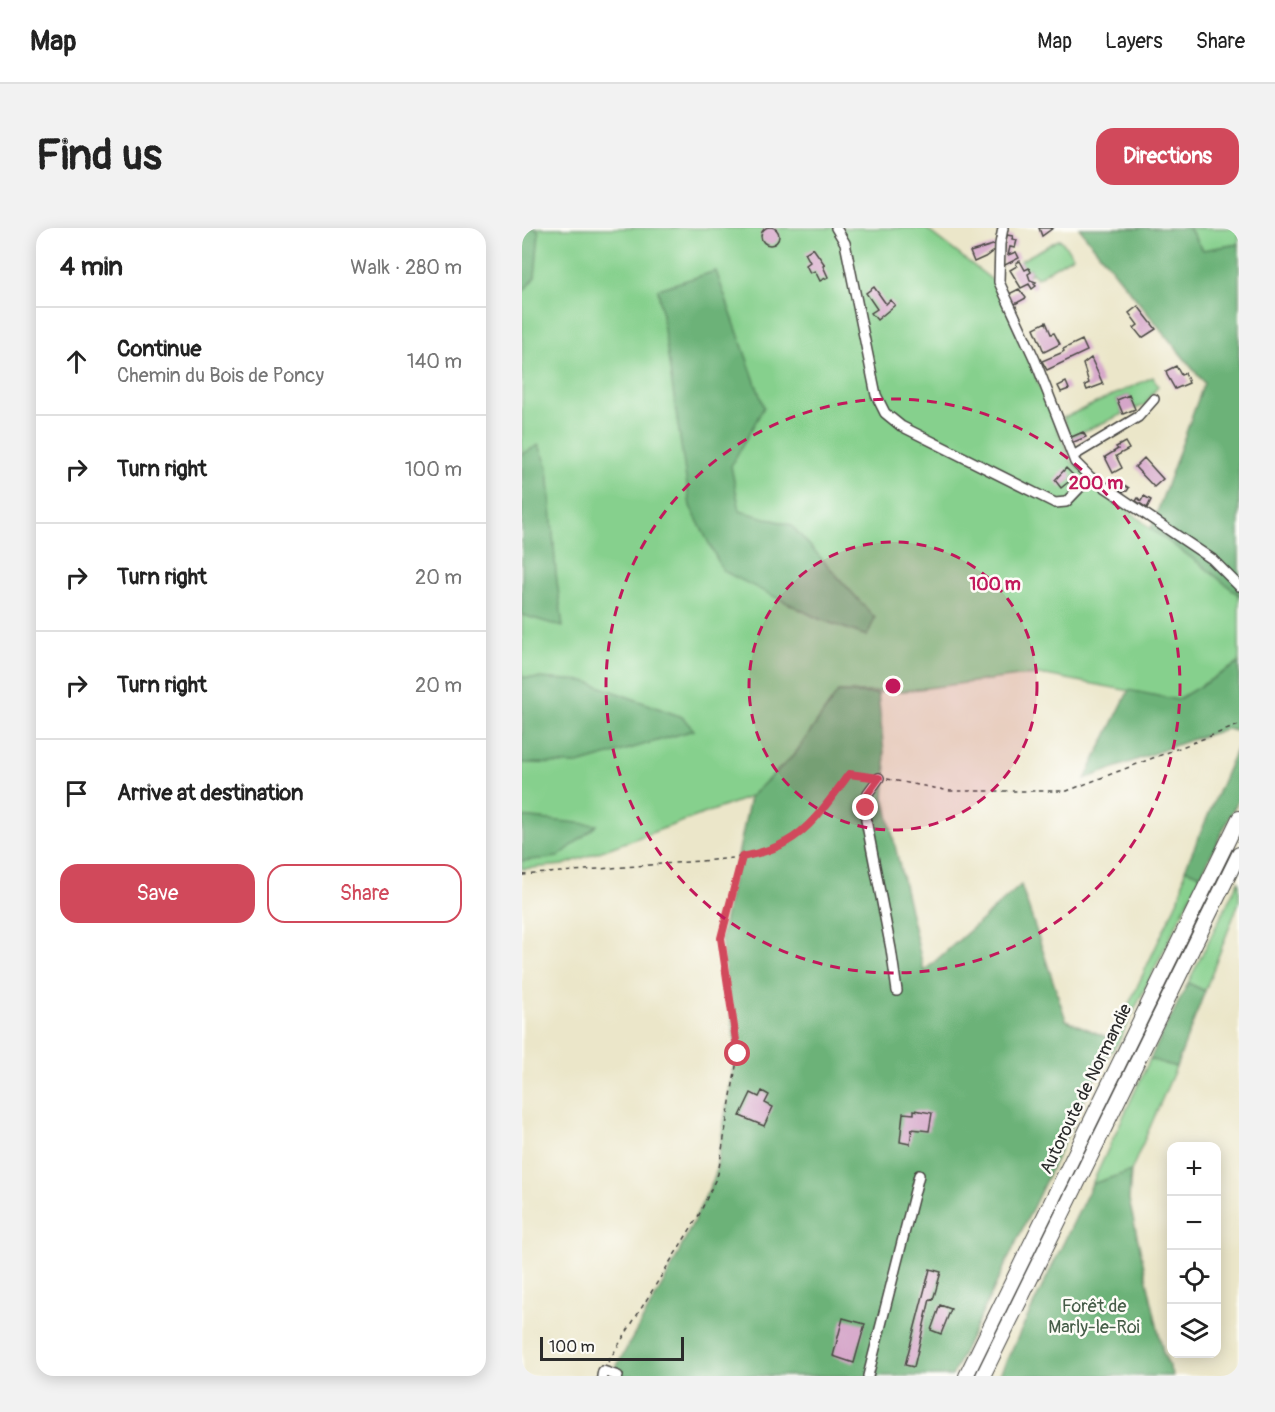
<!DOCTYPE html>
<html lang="en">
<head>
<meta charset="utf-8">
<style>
	:root { --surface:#fff; --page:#f2f2f2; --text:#222; --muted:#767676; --line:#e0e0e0; --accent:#d1495b }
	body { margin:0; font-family:Pangolin,sans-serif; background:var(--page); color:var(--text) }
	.controls { position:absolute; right:18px; bottom:18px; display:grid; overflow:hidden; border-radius:12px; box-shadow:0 3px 15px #0003 }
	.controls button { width:54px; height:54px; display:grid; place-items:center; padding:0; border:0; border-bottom:2px solid var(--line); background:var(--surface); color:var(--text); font:30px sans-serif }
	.scale { position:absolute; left:18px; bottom:15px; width:144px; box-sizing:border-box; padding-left:6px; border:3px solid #2b2b2b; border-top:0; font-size:16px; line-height:21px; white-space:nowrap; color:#2b2b2b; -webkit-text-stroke:4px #fdfcf7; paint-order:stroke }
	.stop { position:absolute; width:18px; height:18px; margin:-14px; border:4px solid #d1495b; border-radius:50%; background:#fff }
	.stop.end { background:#d1495b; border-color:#fff; box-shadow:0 2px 6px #0008 }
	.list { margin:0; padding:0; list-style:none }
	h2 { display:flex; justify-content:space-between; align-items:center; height:78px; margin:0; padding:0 24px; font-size:26px }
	h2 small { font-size:20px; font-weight:400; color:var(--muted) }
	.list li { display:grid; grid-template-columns:39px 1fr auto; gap:18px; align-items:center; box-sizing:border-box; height:108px; padding:0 24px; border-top:2px solid var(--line) }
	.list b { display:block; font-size:22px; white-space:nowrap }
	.list p { margin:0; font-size:20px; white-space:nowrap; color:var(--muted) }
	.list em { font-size:20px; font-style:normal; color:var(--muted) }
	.actions { display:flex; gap:12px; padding:18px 24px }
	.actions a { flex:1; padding:14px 0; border:2px solid var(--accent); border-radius:18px; text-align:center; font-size:21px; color:var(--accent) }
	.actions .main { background:var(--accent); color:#fff }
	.icon { flex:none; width:33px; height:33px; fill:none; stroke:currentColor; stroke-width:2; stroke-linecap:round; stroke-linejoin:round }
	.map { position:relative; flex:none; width:717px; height:1148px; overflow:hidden; border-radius:18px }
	header { display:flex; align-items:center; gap:36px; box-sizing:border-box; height:84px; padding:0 30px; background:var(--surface); border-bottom:2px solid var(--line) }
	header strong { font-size:28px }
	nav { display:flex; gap:33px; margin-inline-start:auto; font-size:21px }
	.intro { display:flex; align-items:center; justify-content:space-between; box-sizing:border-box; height:144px; padding:0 36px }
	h1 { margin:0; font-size:42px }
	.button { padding:15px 27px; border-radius:18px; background:var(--accent); color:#fff; font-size:21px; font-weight:700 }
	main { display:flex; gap:36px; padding:0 36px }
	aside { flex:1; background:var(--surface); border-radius:18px; box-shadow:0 3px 15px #0003 }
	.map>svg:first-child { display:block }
	.green { fill:#86d08d; stroke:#587e5c; stroke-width:1.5 }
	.forest { fill:#6cb278; stroke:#4c6e52; stroke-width:1.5 }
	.building { fill:#d5a6c9 }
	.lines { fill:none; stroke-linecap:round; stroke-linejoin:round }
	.minor-casing { stroke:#484743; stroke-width:12 }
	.highway-casing { stroke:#484743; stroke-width:16 }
	.path { stroke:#484743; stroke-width:1.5; stroke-dasharray:4.5 4.5; stroke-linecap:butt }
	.minor { stroke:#fff; stroke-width:9 }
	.highway { stroke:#fff; stroke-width:14 }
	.route { stroke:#d1495b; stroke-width:8 }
	.ring { fill:none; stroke:#c2185b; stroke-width:3; stroke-dasharray:10 8 }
	.labels { text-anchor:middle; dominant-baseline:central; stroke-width:5; stroke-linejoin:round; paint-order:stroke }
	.street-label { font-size:18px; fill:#2b2b2b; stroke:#fdfcf7 }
	.park-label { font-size:18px; fill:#465d48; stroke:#fdfcf7 }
	.centre { fill:#c2185b; stroke:#fdfcf7; stroke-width:3 }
	.ring-label { font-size:18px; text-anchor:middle; font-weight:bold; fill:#c2185b; stroke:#fdfcf7; stroke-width:5; stroke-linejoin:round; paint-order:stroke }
</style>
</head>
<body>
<header>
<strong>Map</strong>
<nav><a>Map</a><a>Layers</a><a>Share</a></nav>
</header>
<div class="intro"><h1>Find us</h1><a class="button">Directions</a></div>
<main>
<aside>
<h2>4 min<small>Walk · 280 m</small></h2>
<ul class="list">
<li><svg class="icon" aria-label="ahead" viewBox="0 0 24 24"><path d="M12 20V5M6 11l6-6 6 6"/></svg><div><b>Continue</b><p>Chemin du Bois de Poncy</p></div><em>140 m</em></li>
<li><svg class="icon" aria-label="right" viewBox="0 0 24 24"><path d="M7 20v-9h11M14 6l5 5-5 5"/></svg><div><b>Turn right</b></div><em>100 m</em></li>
<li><svg class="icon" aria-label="right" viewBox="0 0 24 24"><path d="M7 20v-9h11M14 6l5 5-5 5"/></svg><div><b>Turn right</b></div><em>20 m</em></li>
<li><svg class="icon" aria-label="right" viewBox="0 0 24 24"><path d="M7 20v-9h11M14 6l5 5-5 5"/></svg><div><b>Turn right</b></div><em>20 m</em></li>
<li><svg class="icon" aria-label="arrive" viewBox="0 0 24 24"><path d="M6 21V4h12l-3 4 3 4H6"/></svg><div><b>Arrive at destination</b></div></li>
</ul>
<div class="actions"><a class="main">Save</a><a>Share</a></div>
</aside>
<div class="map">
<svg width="717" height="1148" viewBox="0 0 717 1148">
	<rect width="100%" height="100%" fill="#fdfcf7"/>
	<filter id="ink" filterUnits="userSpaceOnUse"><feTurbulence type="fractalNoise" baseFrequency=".0167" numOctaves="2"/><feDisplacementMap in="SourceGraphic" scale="12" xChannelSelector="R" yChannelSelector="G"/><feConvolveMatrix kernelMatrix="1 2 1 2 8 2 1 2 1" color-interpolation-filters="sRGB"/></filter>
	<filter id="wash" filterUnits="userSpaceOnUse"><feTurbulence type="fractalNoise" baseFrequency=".008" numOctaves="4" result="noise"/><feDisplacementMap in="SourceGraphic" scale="24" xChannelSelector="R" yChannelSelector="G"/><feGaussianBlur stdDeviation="1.35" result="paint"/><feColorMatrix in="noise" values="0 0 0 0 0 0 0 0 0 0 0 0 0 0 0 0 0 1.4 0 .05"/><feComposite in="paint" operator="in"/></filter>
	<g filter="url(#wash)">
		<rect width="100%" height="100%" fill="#ebe6c9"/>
		<path class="green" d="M0 0H403L474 55 549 233 629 301 681 338 717 367V435L655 472 524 447 496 448 374 464H316L273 526 228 569 41 637 0 641Z
			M667 0H717V16L681 22Z
			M538 11 551 28 515 50 510 45 506 47 509 44 507 40 503 42 498 33Z
			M631 149 636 158 623 177 613 181 607 167 595 172 601 186 549 209 541 190Z
			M663 641 679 647 596 815 578 838 659 665Z
			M717 652V674L683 763 666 755Z
			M628 831 654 839 609 943 570 956Z"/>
		<path class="forest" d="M0 0H14L17 4 13 49 0 65Z
			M557 0H667L681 22 717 16V367L681 338 629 301 682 155Z
			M194 43 242 179 209 238 218 283 269 297 353 390 345 408 297 391 201 343 168 278 136 61Z
			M17 217 26 239 34 345 41 399 0 387V226Z
			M717 435V504L705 501 668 512 563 551 607 462 655 472Z
			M0 449 63 453 160 489 172 502 56 536 0 535Z
			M316 464 356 466 364 543 362 570 402 743 499 657 544 792 591 812 430 1148H89L147 1045 193 948 214 823 199 710 228 569 273 526Z
			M717 515V570L679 647 663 641Z
			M0 589 75 597 36 629 0 633Z
			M666 755 683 763 654 839 628 831Z
			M609 943 607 972 641 1124 651 1148H477L570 956Z"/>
		<g id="blocks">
			<path class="building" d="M239 8a9 9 0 1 1 18 0a9 9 0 1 1-18 0Z
				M517 0H531L520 8Z
				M485 7 491 8 490 11 495 12 493 20 488 19 486 27 494 24 497 30 481 38V30Z
				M474 16V21L463 29 452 34 448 24Z
				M291 20 303 37 301 38 306 49 298 53 293 43 288 45 284 37 288 34 283 25Z
				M498 33 503 42 507 40 509 44 506 46 508 52 514 54 512 56 514 58 510 61 507 56 499 60 488 42 495 38 494 35Z
				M352 59 364 76 368 72 373 77 355 92 349 85 355 81 344 65Z
				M497 61 504 70 491 77 485 67Z
				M616 78 634 101 620 110 612 100 616 97 607 85Z
				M524 94 529 106 532 105 538 116 522 124 512 100Z
				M560 112 565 123 525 142 520 133 539 125 542 123 541 121Z
				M569 130 581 156 565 162 563 157 567 155 561 136Z
				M654 138 659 147 663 145 667 155 653 161 645 147 644 143Z
				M544 154 547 161 539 164 536 158Z
				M607 167 613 181 601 186 595 172Z
				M561 204 564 209 547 216 545 211Z
				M603 214 607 221 594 228 600 240 591 245 583 229 596 221 594 219Z
				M622 230 641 251 632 259 613 239Z
				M544 240 551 247 549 249 550 251 539 260 533 252Z
				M599 255 607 260 605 263 600 264 594 260Z
				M622 268 629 272 625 280 614 273 616 270 619 273Z
				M240 863 247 867 243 875 251 879 242 898 218 888 229 865 237 869Z
				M392 882 410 885 407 903 390 901 388 916 378 914 381 885 392 886Z
				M408 1041 419 1044 411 1072 408 1071 392 1139 383 1137Z
				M418 1077 429 1081 419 1106 409 1102Z
				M321 1090 343 1096 332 1135 311 1128Z"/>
		</g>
	</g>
	<g filter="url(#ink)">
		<use href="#blocks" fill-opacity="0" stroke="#484743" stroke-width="1.5"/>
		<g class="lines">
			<g class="minor-casing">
				<path id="minor" d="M314 0 323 15 354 167 363 185 379 198 533 275 544 274 568 249
					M481 0 478 16 477 54 513 132 553 234 568 249 690 331 717 358
					M551 228 616 189 632 171
					M357 550 346 565 344 592 369 721 375 763
					M80 1148 81 1143 96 1148
					M346 1148 397 947"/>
			</g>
			<g class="highway-casing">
				<path id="highway" d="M444 1148 717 590
					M461 1148 717 626"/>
			</g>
			<path class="path" d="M365 551 428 563H545L717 497
				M0 647 191 632C216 630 242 627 264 615 290 600 310 569 327 546L346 548
				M86 1134 177 987 196 946 216 826 199 710 220 629"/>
			<use href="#minor" class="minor"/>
			<use href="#highway" class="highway"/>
		</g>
	</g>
	<g class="lines" filter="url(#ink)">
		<path class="route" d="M216 826 199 710 220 629C235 626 251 622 264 614 291 599 309 570 327 546L357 550 346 565 344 580"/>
	</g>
	<circle cx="371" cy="458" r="144" fill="#c2185b" fill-opacity=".12"/>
	<g class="ring">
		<circle cx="371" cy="458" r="144"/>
		<circle cx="371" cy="458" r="287"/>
	</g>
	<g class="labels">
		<g class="street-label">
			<text transform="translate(564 861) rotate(-64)">Autoroute de Normandie</text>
		</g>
		<g class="park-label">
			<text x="572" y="1078">Forêt de<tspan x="572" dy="21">Marly-le-Roi</tspan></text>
		</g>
	</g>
	<circle cx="371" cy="458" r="9" class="centre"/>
	<g class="ring-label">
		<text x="574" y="261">200 m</text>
		<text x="473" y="362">100 m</text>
	</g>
</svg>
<div class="controls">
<button>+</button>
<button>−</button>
<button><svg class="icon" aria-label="locate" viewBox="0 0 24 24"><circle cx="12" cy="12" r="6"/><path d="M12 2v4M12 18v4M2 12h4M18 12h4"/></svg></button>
<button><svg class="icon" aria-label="layers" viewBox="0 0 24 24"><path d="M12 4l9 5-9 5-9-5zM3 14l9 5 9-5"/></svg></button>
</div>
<div class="scale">100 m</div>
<div class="stop" style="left:216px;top:826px"></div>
<div class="stop end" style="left:344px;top:580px"></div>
</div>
</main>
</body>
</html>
